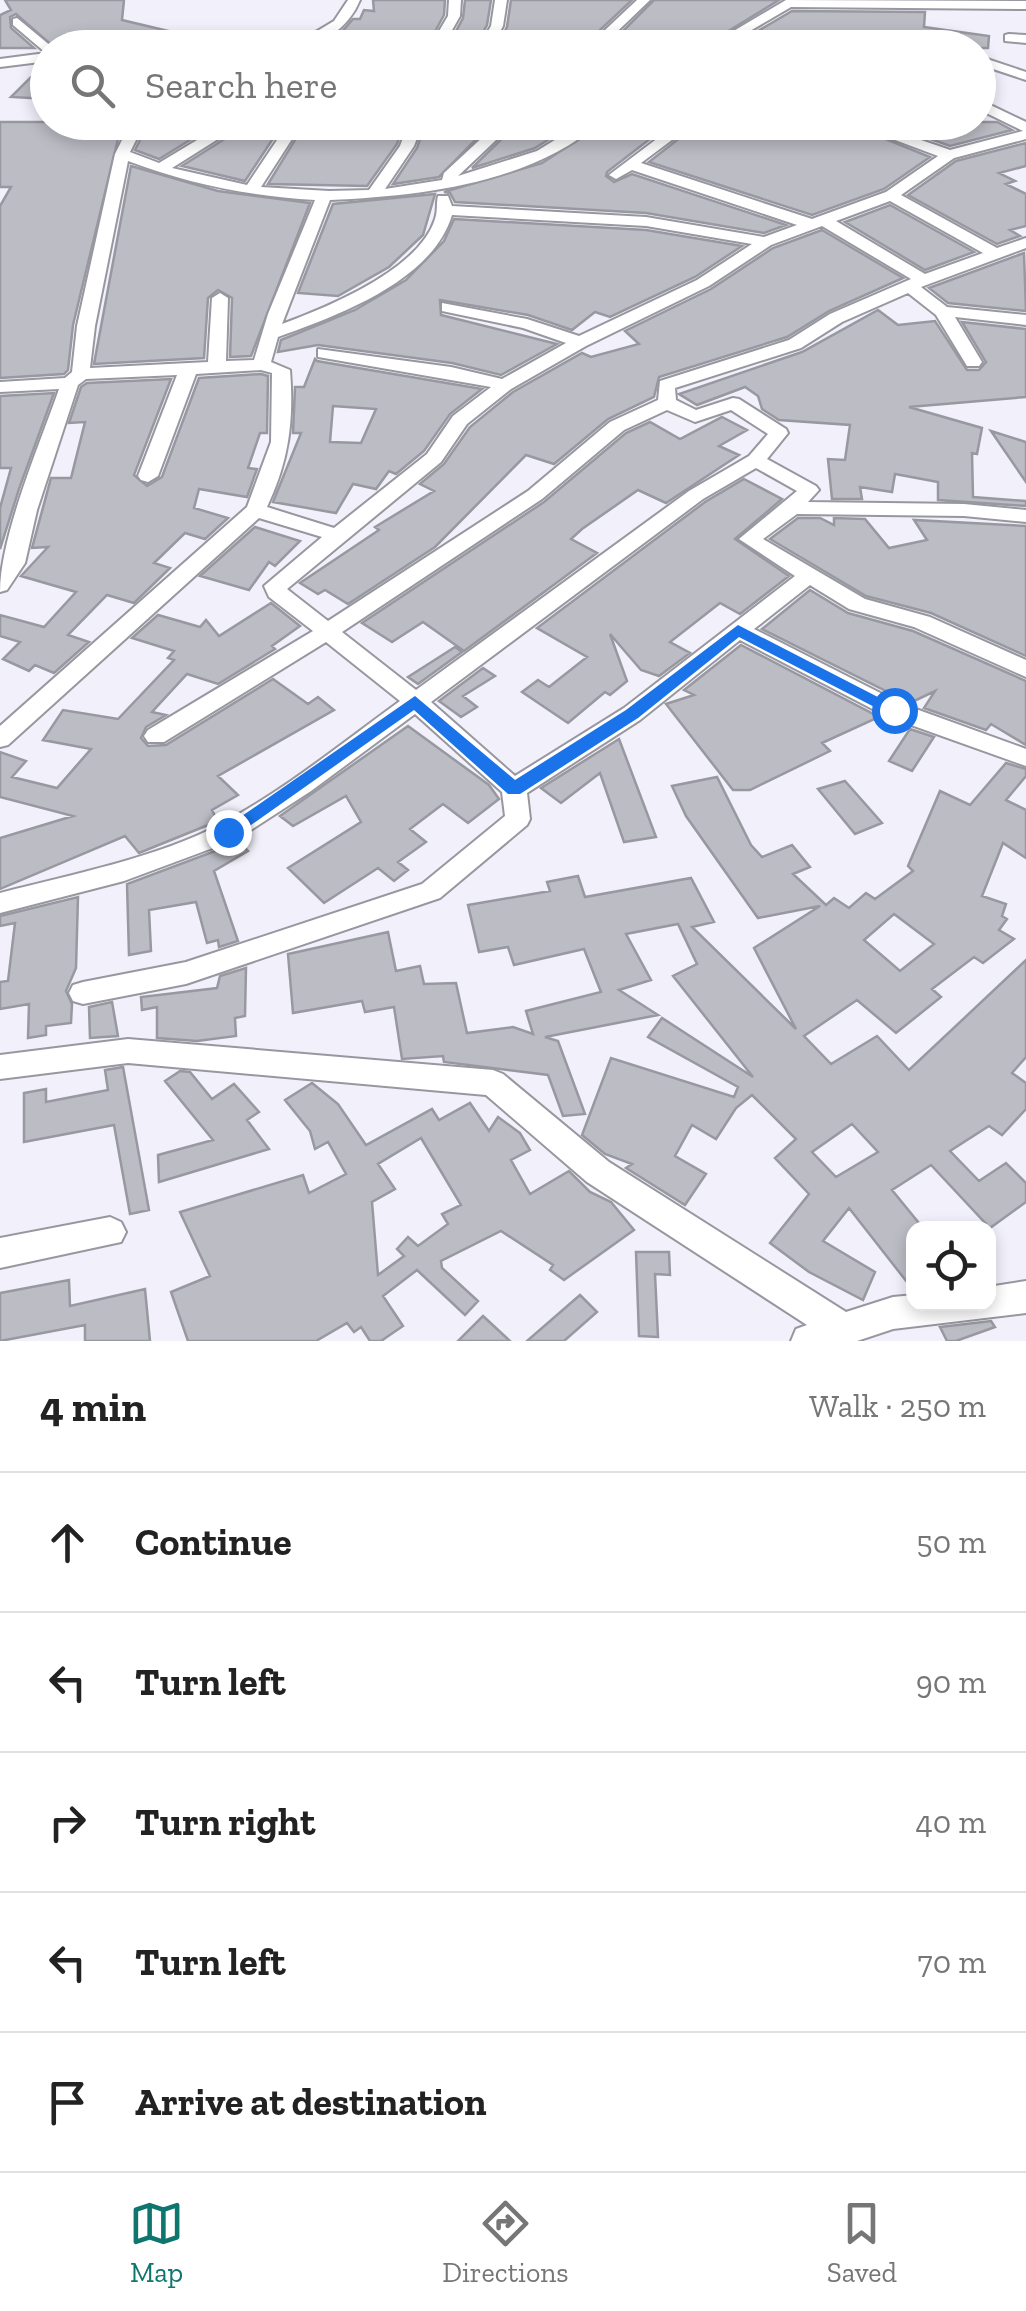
<!DOCTYPE html>
<html lang="en">
<head>
<meta charset="utf-8">
<style>
	:root { --surface:#fff; --page:#f2f2f2; --text:#222; --muted:#767676; --line:#e0e0e0; --accent:#0f766e }
	body { margin:0; font-family:"Zilla Slab",serif; background:var(--page); color:var(--text) }
	.controls { position:absolute; right:30px; bottom:30px; display:grid; overflow:hidden; border-radius:20px; box-shadow:0 5px 15px #0003 }
	.controls button { width:90px; height:90px; display:grid; place-items:center; padding:0; border:0; border-bottom:2px solid var(--line); background:var(--surface); color:var(--text); font:50px sans-serif }
	.stop { position:absolute; width:30px; height:30px; margin:-22px; border:8px solid #1a73e8; border-radius:50%; background:#fff }
	.stop.end { background:#1a73e8; border-color:#fff; box-shadow:0 2px 10px #0008 }
	.list { margin:0; padding:0; list-style:none }
	h2 { display:flex; justify-content:space-between; align-items:center; height:130px; margin:0; padding:0 40px; font-size:42px }
	h2 small { font-size:32px; font-weight:400; color:var(--muted) }
	.list li { display:grid; grid-template-columns:65px 1fr auto; gap:30px; align-items:center; box-sizing:border-box; height:140px; padding:0 40px; border-top:2px solid var(--line) }
	.list b { display:block; font-size:38px; white-space:nowrap }
	.list em { font-size:32px; font-style:normal; color:var(--muted) }
	.icon { flex:none; width:55px; height:55px; fill:none; stroke:currentColor; stroke-width:2; stroke-linecap:round; stroke-linejoin:round }
	.map { position:relative; flex:none; width:1026px; height:1341px; overflow:hidden }
	.search { position:absolute; background:var(--surface); box-shadow:0 5px 15px #0003; left:30px; right:30px; top:30px; height:110px; display:flex; align-items:center; gap:25px; box-sizing:border-box; padding:0 35px; border-radius:55px; color:var(--muted); font-size:38px }
	.sheet { height:830px; background:var(--surface) }
	nav { display:flex; justify-content:space-around; align-items:center; box-sizing:border-box; height:140px; border-top:2px solid var(--line); background:var(--surface); font-size:28px; color:var(--muted) }
	nav a { display:grid; justify-items:center; gap:5px }
	nav .on { color:var(--accent) }
	.map>svg:first-child { display:block }
	.building { fill:#bcbcc5; stroke:#9898a1; stroke-width:2.5; fill-rule:evenodd }
	.lines { fill:none; stroke-linecap:round; stroke-linejoin:round }
	.street-casing { stroke:#9897a0; stroke-width:4 }
	.street { fill:#fff; fill-rule:evenodd }
	.route { fill:#1a73e8 }
</style>
</head>
<body>
<div class="map">
<svg width="1026" height="1341" viewBox="0 0 1026 1341">
	<rect width="100%" height="100%" fill="#f2f1fb"/>
	<path class="building" d="M5 0H124L122 20 206 40 205 48H55L16 14 10 17 11 28 34 48H0V15L11 10Z
		M373 0H445L444 15 426 48H328L353 19H360L364 10 374 11Z
		M465 0H491L487 25 474 48H447L463 18Z
		M511 0H632L582 47 496 48 507 27Z
		M654 0H779L701 48H606Z
		M792 11 925 12 924 27 989 36 988 48H939L935 41 918 37 910 48H798L804 40 794 32 774 48H729Z
		M31 77 48 80V99L11 97Z
		M0 122H97L117 128 118 139 73 325 68 370 64 374 0 378V206L11 187H0Z
		M138 122H191L216 124 159 159 135 150 140 140Z
		M306 122H405L397 144 367 186 268 184Z
		M426 122H493L439 177 393 184 417 148Z
		M519 122H576L535 148 472 168Z
		M605 122H672L607 172 606 176 614 182 632 174 786 225 764 233 646 213 455 202 450 193 444 192 542 163Z
		M700 122H844L930 157 884 189 812 215 649 162Z
		M882 122H997L1012 130 950 146Z
		M245 126 280 128 245 181 182 166Z
		M1026 143V166L999 173 1015 181 1006 184 1026 194V226L1010 230 1020 236 997 244 908 195 956 161Z
		M131 166 218 191 310 203 251 356 230 357 232 298 218 290 208 298 204 358 94 364Z
		M435 194 423 235 389 267 338 296 298 293 333 204Z
		M890 205 974 252 925 270 845 222Z
		M454 219 646 230 742 246 695 277 610 317 595 312 572 330 528 315 440 300 441 315 557 344 501 375 452 363 318 345 278 352 281 340 355 310 406 280 444 241Z
		M822 230 903 278 829 311 787 337 659 377 654 397 608 419 554 464 526 455 435 547 348 604 325 590 318 594 300 583 379 530 375 527 434 491 420 484 444 464 470 427 513 392 582 353 591 357 639 344 625 331 711 289 773 248Z
		M1024 253 1026 311 948 303 929 288Z
		M878 310 898 325 935 321 967 370H979L986 362 962 322 1026 329V397L909 407 982 428 977 454 972 453 973 497 1026 501V506L938 500V482L895 474 892 492 860 487 862 499H832L828 459 845 460 850 425 779 420 762 409 758 396 745 387 697 405 679 394 802 352Z
		M315 359 317 361 482 389 450 414 424 451 396 474 389 471 376 489 353 484 336 513 273 502 301 433H293L295 387H304ZM333 406 376 409 361 443 330 442Z
		M261 374 268 376 267 433H260L248 468 257 469 247 497 199 489 194 508 228 518 205 539 185 533 154 563 170 568 134 603 107 595 68 635 89 642 54 673 35 665 29 671 3 659 20 642 0 636V615L44 627 76 592 21 576 48 547 32 548 51 478H71L85 422 69 423 81 387 87 383 171 379 134 475 147 486 162 477 199 378Z
		M54 393 19 489 0 549V508L11 468H0V396Z
		M722 417 747 430 719 446 739 455 666 503 638 490 582 529 571 539 597 553 464 651 423 622 392 642 362 623 544 502 626 433 650 422 680 439Z
		M991 431 1026 442V482Z
		M744 479 782 499 735 539 789 576 740 614 720 603 670 642 690 653 659 676 641 670 610 634 627 681 610 695 605 692 568 723 522 692 538 680 549 687 587 657 537 628 705 502Z
		M798 518H820L834 525V518L865 519 889 548 927 540 914 520 1026 526V656L931 613 866 596 770 539Z
		M255 527 300 541 275 566 269 562 249 590 200 576Z
		M810 590 848 613 913 631 1026 681V745L991 724 986 730 924 708 935 691 910 703 762 629Z
		M271 603 300 626 272 646 275 649 218 684 187 674 152 712 166 715 146 727 141 738 148 746 166 745 273 679 308 704 318 697 334 710 218 776 238 795 212 810 218 821 139 853 125 836 0 889V838L73 816 0 797V752L26 761 12 777 57 788 91 749 43 740 63 710 118 719 174 660 168 658 174 651 132 638 158 615 200 627 206 620 219 636Z
		M741 645 879 717 822 743 830 751 750 790H733L666 704 694 695 684 690Z
		M455 647 462 652 418 684 408 677Z
		M483 668 495 676 463 696 477 707 461 717 439 701Z
		M408 726 489 785 499 799 468 823 443 804 410 829 426 842 398 862 408 870 394 881 378 868 324 903 288 868 361 822 346 796 293 826 280 816Z
		M910 729 934 737 912 771 889 761Z
		M619 739 656 837 624 842 600 773 561 803 541 788Z
		M1006 763 1026 769V776L1006 800 1026 810V858L1003 843 982 896 1006 904 1002 916 1007 919 999 930 1014 939 983 963 974 957 932 989 941 997 896 1033 857 1000 804 1036 831 1064 877 1036 909 1070 1026 960V1057L1012 1073 1026 1083V1109L1002 1135 989 1126 950 1151 979 1181 1006 1163 1026 1183V1202L990 1228 931 1165 892 1190 923 1228H914V1291L849 1208 823 1241 875 1272 863 1300 809 1272 770 1243 809 1194 775 1158 796 1139 752 1095 736 1108 716 1139 692 1125 675 1156 706 1174 685 1205 626 1168 632 1164 605 1154 582 1135 611 1058 734 1097 738 1087 648 1037 662 1018 753 1077 673 976 697 964 678 924 626 934 651 980 619 990 658 1015 545 1037 558 1041 585 1114 563 1116 548 1075 444 1062 443 1056 402 1059 394 1007 365 1012 362 1001 293 1013 288 954 388 932 396 971 420 966 424 984 456 983 467 1033 513 1027 533 1034 526 1011 601 992 584 949 514 965 508 947 479 952 468 905 550 891 547 882 578 876 585 897 691 878 714 922 692 927 796 1029 754 948 820 906 758 918 686 816 672 786 717 777 751 845 762 857 792 845 810 867 793 874 826 905 834 898 849 908 866 893 875 899 913 871 908 866 940 791 970 805ZM894 914 934 944 900 971 864 940ZM852 1124 878 1152 836 1177 812 1152Z
		M845 781 882 823 855 834 818 789Z
		M239 842 248 851 214 871 238 941 219 947 218 940 207 943 196 902 149 910 151 951 129 955 127 884Z
		M78 897 76 968 66 991 72 1004 71 1023 46 1026V1035L28 1038 29 1004 0 1009V982L8 981 15 923 0 926V916Z
		M246 968 245 1016 235 1018 236 1036 197 1041 157 1038V1007L142 1010 141 997 217 988 220 976Z
		M112 1002 118 1036 90 1038 89 1007Z
		M123 1067 149 1210 130 1214 114 1125 24 1142V1093L46 1089V1102L108 1090 105 1070Z
		M180 1071 190 1072 212 1099 234 1084 259 1112 247 1120 269 1149 159 1182 158 1155 213 1140 165 1081Z
		M312 1083 338 1104 366 1145 432 1109 439 1120 470 1103 489 1131 498 1117 520 1133 530 1150 511 1160 530 1194 569 1171 590 1192 611 1202 634 1230 564 1280 550 1270 553 1265 501 1231 441 1261 442 1268 478 1301 465 1315 417 1270 383 1296 403 1326 381 1341H370L361 1327 354 1332 347 1323 316 1341H188L171 1292 210 1276 180 1212 303 1175 309 1193 346 1174 328 1142 315 1149 310 1131 285 1100ZM421 1138 461 1205 442 1214 448 1224 418 1246 408 1237 397 1249 404 1256 378 1275 372 1202 395 1189 378 1164Z
		M636 1252H669L670 1275 655 1274 658 1337 639 1336Z
		M69 1280 70 1306 145 1289 150 1341H85V1325L0 1341V1293Z
		M580 1295 597 1312 564 1341H527Z
		M483 1316 510 1341H458Z
		M991 1321 995 1327 956 1341H947L940 1327Z"/>
	<g class="lines">
		<g class="street-casing">
			<path id="street" d="M348 0H360C348 29 320 48 289 48L334 21Z
				M449 0H461L460 16 442 48H429L448 16Z
				M495 0H507L503 26 491 48H478L491 26Z
				M637 0H650L600 48H586Z
				M786 0 1026 1V9L791 7 721 48H705Z
				M17 18 52 47 48 48V61L0 67V59L46 53 13 25V19Z
				M1009 34 1026 35V43L1005 41V35Z
				M794 36 800 40 792 48H778Z
				M919 41 934 45 936 48H914L915 42Z
				M978 56 1026 72V80L978 64Z
				M978 99 1026 122V139L954 158 901 195 997 248 1026 238V248L921 287 947 307 1026 315V325L955 317 982 362 979 366H967L936 315 908 293 842 322 801 348 675 388 676 400 696 410 733 398 739 399 786 429 788 433 767 459 816 486 819 490 808 502 964 504 1026 510V522L964 516 797 514 763 539 865 599 930 617 1026 660V677L914 627 849 609 810 585 754 629 902 704 1026 749V766L886 716 740 640 640 720 527 793 530 819 527 825 440 898 186 984 83 1004 73 1001 69 993 73 985 83 982 186 962 422 884 505 816 502 792 415 714 311 791 237 839 124 881 0 913V893C69 875 160 857 221 824 285 790 342 743 400 701L326 642 164 742H148L144 736 148 730 313 631 269 597 264 586 322 537 259 518 8 745 0 747V726L247 507 271 442 272 373 261 370 196 374 158 476 148 482 141 480 138 476 177 375 86 379 78 385 37 510 25 563 7 590 0 592C0 536 40 444 59 389L0 392V382L65 378 72 372 77 326 115 154 122 140 120 122H134L136 140 130 152 159 163 227 122H245L172 168 247 185 289 122H303L261 187 329 191 369 190 400 146 409 122H423L414 146 385 189 442 180 444 173 499 122H515L458 176 537 151 584 122H601C529 184 420 196 330 200L282 324C328 307 419 270 435 219 438 211 436 203 438 196H448L452 206 646 217 764 237 797 225 632 170 616 179 609 175 679 122H696L641 163 812 219 886 192 938 156 847 122H869L950 150 1023 131 978 109ZM128 161C189 184 248 196 315 200L268 314 254 360 226 361 228 298 220 293 212 298 208 362 90 368 95 326ZM890 201 983 253 925 274 836 221ZM452 215 646 226 752 244 697 280 579 336 527 319 442 303V311L523 328 566 343 502 379 451 367 318 349V357L324 358 491 387 453 416 427 454 334 528 267 507C289 461 294 420 290 370L271 362 278 337C336 316 432 282 452 215ZM822 226 911 279 830 314 789 340 660 381 658 400 610 422 528 491 328 621 287 589 441 462 467 424 511 389 586 346 709 286 771 245ZM667 410 695 422 731 410 768 434 749 456 689 491 416 690 342 632 542 499 624 430ZM756 468 797 491 739 539 795 576 624 708 515 776 431 702 703 499Z
				M128 1039 493 1070 503 1074 609 1162 846 1312 893 1297 914 1295V1304H988V1287L1026 1281V1313L893 1329 857 1341H791L796 1329 807 1325 587 1182 486 1095 128 1063 0 1079V1055Z
				M110 1217 121 1222 126 1232 121 1242 0 1268V1238Z"/>
		</g>
		<use href="#street" class="street"/>
	</g>
	<path class="route" d="M738 625 903 710 888 714 739 637 638 718 520 794H508L414 710 234 837H221L219 832 415 696 515 780 626 710Z"/>
</svg>
<div class="controls">
<button><svg class="icon" aria-label="locate" viewBox="0 0 24 24"><circle cx="12" cy="12" r="6"/><path d="M12 2v4M12 18v4M2 12h4M18 12h4"/></svg></button>
</div>
<div class="stop" style="left:894px;top:710px"></div>
<div class="stop end" style="left:228px;top:832px"></div>
<div class="search"><svg class="icon" aria-label="search" viewBox="0 0 24 24"><circle cx="10" cy="10" r="6"/><path d="M15 15l6 6"/></svg>Search here</div>
</div>
<section class="sheet">
<h2>4 min<small>Walk · 250 m</small></h2>
<ul class="list">
<li><svg class="icon" aria-label="ahead" viewBox="0 0 24 24"><path d="M12 20V5M6 11l6-6 6 6"/></svg><div><b>Continue</b></div><em>50 m</em></li>
<li><svg class="icon" aria-label="left" viewBox="0 0 24 24"><path d="M17 20v-9H6M10 6l-5 5 5 5"/></svg><div><b>Turn left</b></div><em>90 m</em></li>
<li><svg class="icon" aria-label="right" viewBox="0 0 24 24"><path d="M7 20v-9h11M14 6l5 5-5 5"/></svg><div><b>Turn right</b></div><em>40 m</em></li>
<li><svg class="icon" aria-label="left" viewBox="0 0 24 24"><path d="M17 20v-9H6M10 6l-5 5 5 5"/></svg><div><b>Turn left</b></div><em>70 m</em></li>
<li><svg class="icon" aria-label="arrive" viewBox="0 0 24 24"><path d="M6 21V4h12l-3 4 3 4H6"/></svg><div><b>Arrive at destination</b></div></li>
</ul>
</section>
<nav>
<a class="on"><svg class="icon" aria-label="map" viewBox="0 0 24 24"><path d="M3 6l6-2 6 2 6-2v14l-6 2-6-2-6 2zM9 4v14M15 6v14"/></svg>Map</a>
<a><svg class="icon" aria-label="directions" viewBox="0 0 24 24"><path d="M12 3l9 9-9 9-9-9zM9 14v-3h6M13 9l2 2-2 2"/></svg>Directions</a>
<a><svg class="icon" aria-label="saved" viewBox="0 0 24 24"><path d="M7 4h10v16l-5-4-5 4z"/></svg>Saved</a>
</nav>
</body>
</html>
